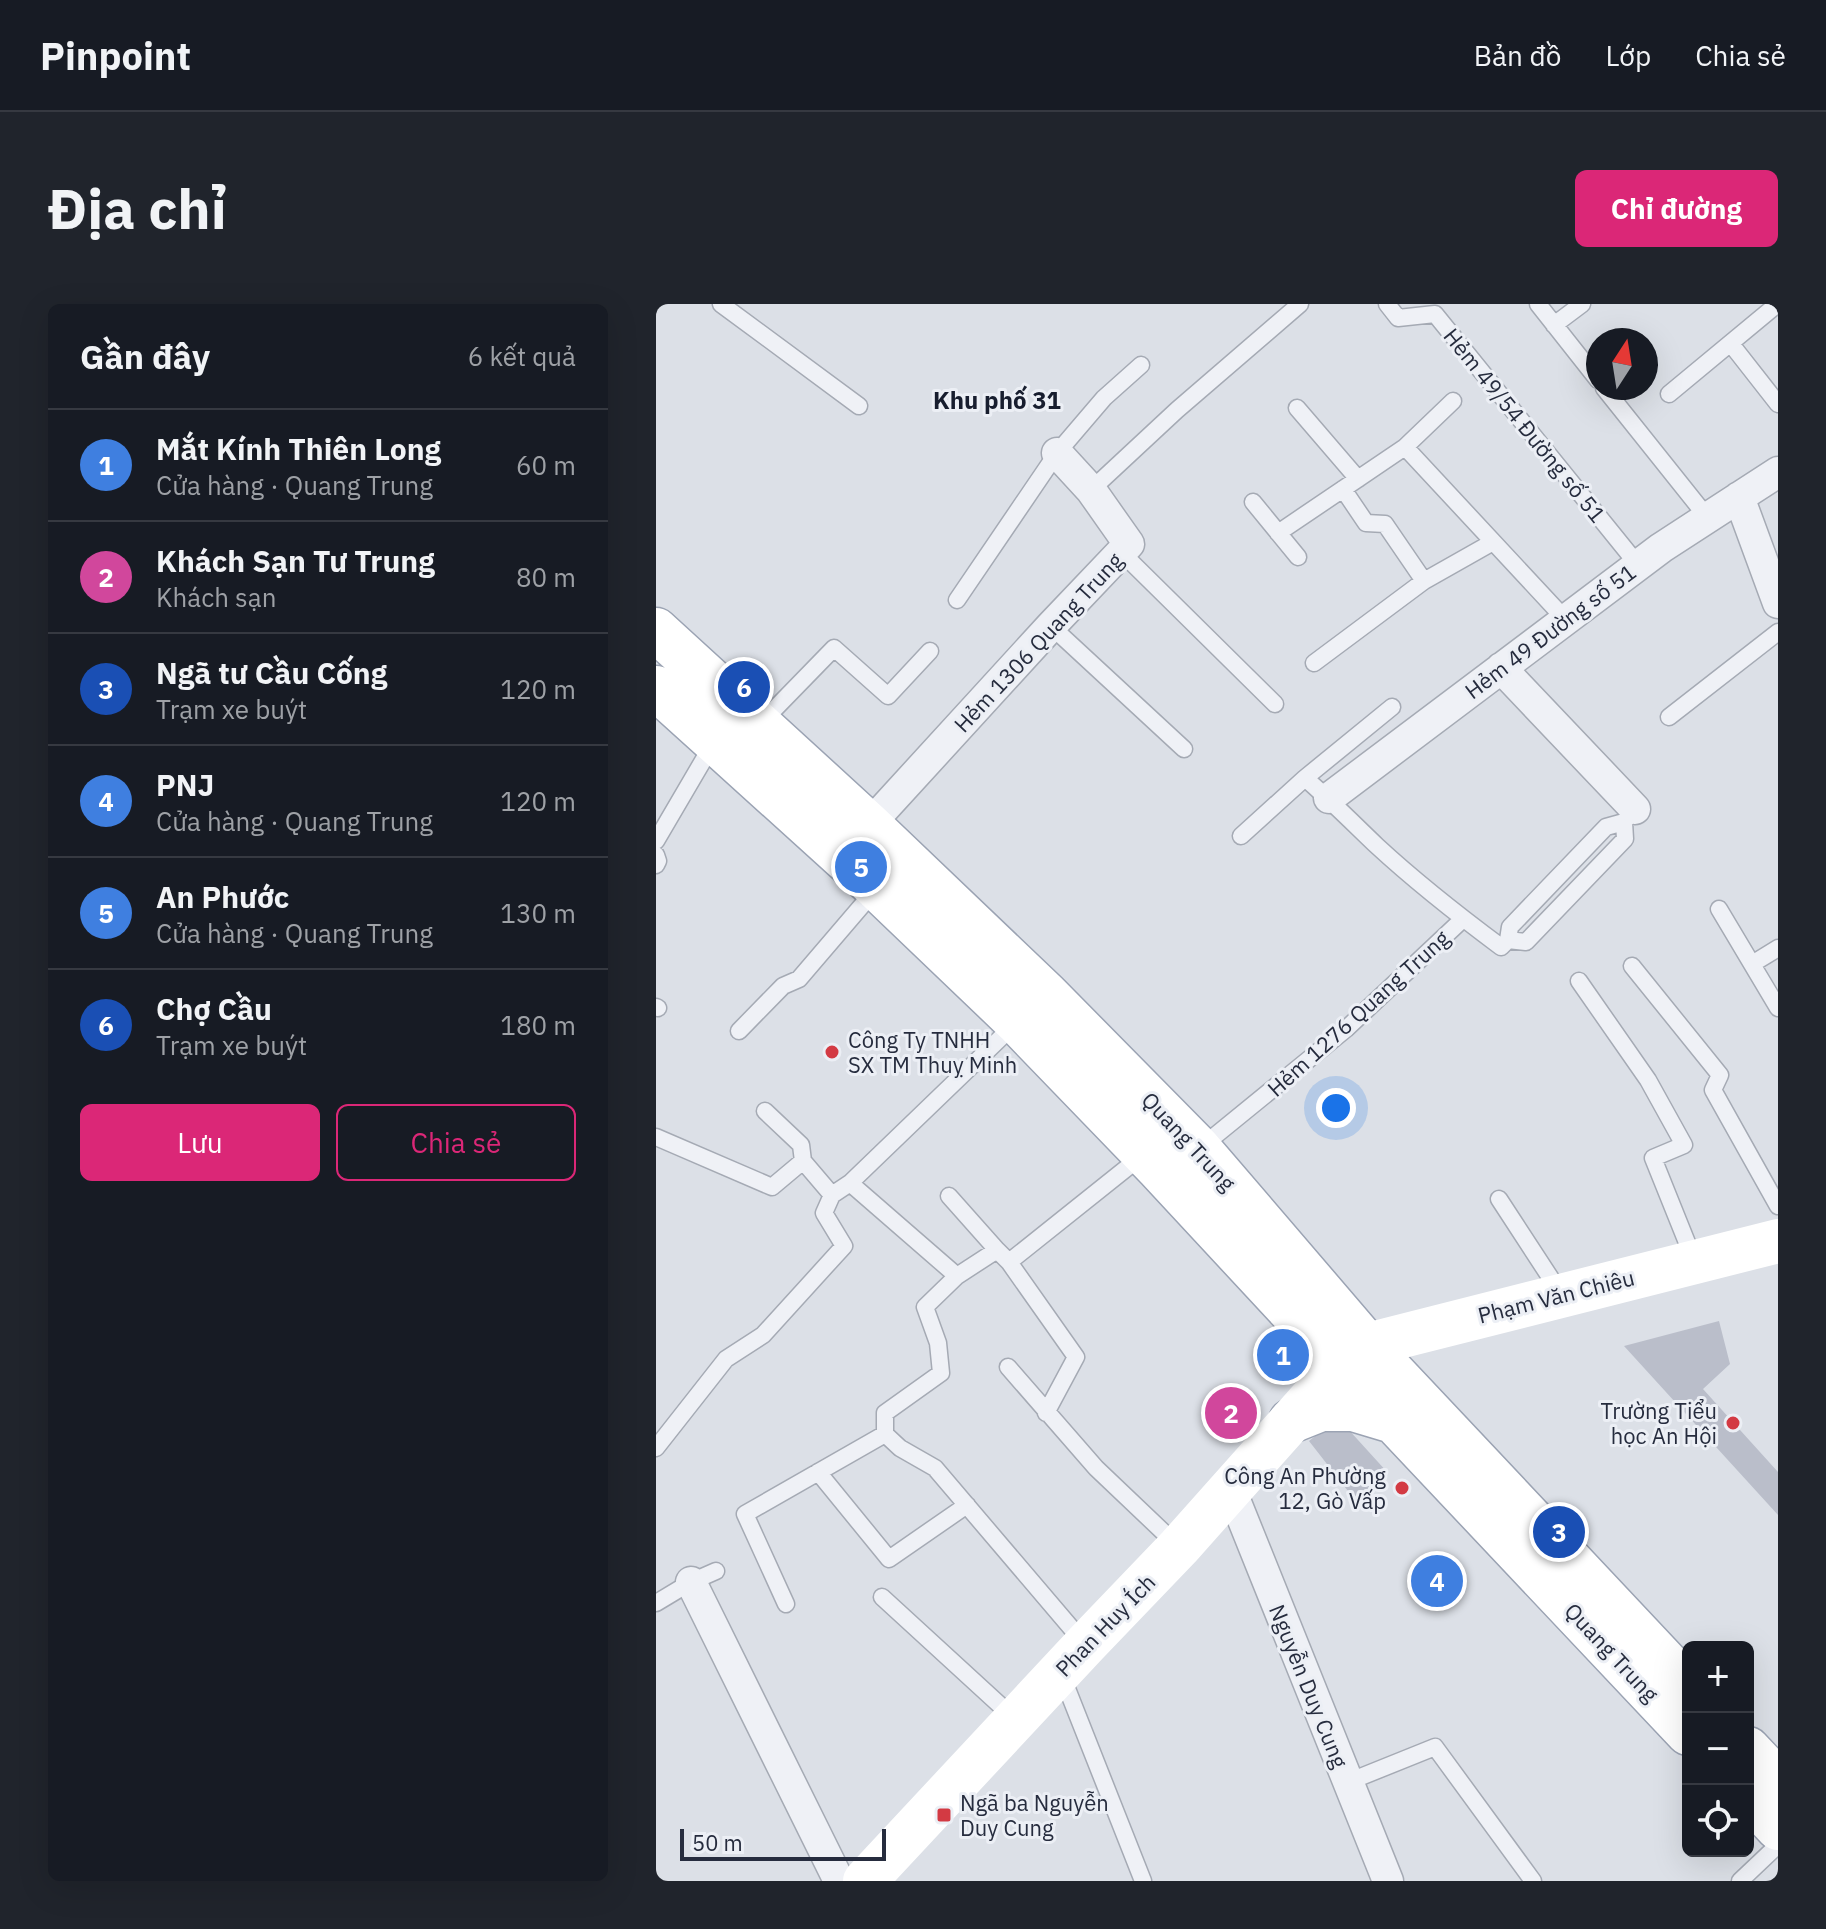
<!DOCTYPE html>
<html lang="vi">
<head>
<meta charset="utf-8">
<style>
	:root { --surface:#171b24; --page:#20242c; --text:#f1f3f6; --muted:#9ea1a6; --line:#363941; --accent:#db2777 }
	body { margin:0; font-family:"IBM Plex Sans",sans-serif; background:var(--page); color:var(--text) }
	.controls { position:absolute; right:24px; bottom:24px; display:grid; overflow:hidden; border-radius:12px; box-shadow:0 8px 32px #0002 }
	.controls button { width:72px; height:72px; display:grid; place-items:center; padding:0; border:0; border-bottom:2px solid var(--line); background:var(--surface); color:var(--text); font:40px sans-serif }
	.compass { position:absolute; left:930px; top:24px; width:72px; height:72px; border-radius:50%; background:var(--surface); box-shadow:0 8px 32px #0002; rotate:12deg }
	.scale { position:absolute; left:24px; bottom:20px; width:206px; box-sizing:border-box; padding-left:8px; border:4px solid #262c3e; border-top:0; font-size:22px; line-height:28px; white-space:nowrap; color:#262c3e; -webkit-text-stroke:6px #eceff5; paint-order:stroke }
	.you { position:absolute; left:680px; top:804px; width:28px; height:28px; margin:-20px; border:6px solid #fff; border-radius:50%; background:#1a73e8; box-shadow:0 0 0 12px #1a73e833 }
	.badge { display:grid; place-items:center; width:52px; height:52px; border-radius:50%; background:var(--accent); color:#fff; font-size:26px; font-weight:700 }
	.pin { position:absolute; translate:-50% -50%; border:4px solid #fff; box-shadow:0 2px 8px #0006 }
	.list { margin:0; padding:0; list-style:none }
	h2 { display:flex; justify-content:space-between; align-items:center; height:104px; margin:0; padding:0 32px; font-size:34px }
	h2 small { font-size:26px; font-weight:400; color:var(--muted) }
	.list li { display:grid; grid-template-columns:52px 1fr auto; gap:24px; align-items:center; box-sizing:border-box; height:112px; padding:0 32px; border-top:2px solid var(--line) }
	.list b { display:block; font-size:30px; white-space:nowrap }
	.list p { margin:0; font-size:26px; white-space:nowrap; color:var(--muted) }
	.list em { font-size:26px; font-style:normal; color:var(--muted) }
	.actions { display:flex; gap:16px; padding:24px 32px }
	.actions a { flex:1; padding:18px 0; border:2px solid var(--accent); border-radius:12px; text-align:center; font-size:28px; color:var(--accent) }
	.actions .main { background:var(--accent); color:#fff }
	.icon { flex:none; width:44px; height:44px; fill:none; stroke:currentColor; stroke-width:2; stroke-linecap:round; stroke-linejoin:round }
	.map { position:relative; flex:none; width:1122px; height:1577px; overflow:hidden; border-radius:12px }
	header { display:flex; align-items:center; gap:48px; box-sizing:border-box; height:112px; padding:0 40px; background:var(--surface); border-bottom:2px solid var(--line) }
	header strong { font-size:38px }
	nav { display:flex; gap:44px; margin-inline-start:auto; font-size:28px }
	.intro { display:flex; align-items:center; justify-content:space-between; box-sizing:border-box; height:192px; padding:0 48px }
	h1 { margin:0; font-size:56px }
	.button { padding:20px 36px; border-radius:12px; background:var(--accent); color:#fff; font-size:28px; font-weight:700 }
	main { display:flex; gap:48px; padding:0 48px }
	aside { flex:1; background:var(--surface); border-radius:12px; box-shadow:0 8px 32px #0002 }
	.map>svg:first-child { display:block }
	.building { fill:#babeca }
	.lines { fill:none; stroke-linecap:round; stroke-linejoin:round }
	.lane-casing { stroke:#a5aab4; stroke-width:19 }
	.street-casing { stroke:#a5aab4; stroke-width:33 }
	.primary-casing { stroke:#9ba3b3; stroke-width:47 }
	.lane { stroke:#eff1f6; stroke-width:16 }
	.street { stroke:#eff1f6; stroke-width:30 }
	.secondary { stroke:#fff; stroke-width:44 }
	.primary { stroke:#fff; stroke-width:44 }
	.poi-dot { fill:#d33a43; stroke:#eceff5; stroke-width:3 }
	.labels { text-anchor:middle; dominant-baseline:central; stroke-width:6; stroke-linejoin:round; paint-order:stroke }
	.street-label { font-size:22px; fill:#262c3e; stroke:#eceff5 }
	.poi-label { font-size:22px; fill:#262c3e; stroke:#eceff5; text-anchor:start }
	.neighbourhood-label { font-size:24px; font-weight:bold; fill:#181e2f; stroke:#eceff5 }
</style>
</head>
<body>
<header>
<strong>Pinpoint</strong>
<nav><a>Bản đồ</a><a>Lớp</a><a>Chia sẻ</a></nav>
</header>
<div class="intro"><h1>Địa chỉ</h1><a class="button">Chỉ đường</a></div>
<main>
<aside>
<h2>Gần đây<small>6 kết quả</small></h2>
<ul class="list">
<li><span class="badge" style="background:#3f7fe0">1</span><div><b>Mắt Kính Thiên Long</b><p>Cửa hàng · Quang Trung</p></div><em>60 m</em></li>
<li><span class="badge" style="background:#d1479c">2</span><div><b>Khách Sạn Tư Trung</b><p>Khách sạn</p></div><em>80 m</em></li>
<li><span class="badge" style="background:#1a4fb4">3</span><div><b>Ngã tư Cầu Cống</b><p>Trạm xe buýt</p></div><em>120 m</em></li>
<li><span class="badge" style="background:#3f7fe0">4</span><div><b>PNJ</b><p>Cửa hàng · Quang Trung</p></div><em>120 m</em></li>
<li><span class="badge" style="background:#3f7fe0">5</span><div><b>An Phước</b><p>Cửa hàng · Quang Trung</p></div><em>130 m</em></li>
<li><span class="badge" style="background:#1a4fb4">6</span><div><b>Chợ Cầu</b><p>Trạm xe buýt</p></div><em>180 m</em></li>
</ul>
<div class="actions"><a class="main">Lưu</a><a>Chia sẻ</a></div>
</aside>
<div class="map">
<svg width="1122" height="1577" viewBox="0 0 1122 1577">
	<rect width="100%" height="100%" fill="#dce0e7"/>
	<path class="building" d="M1063 1017 1074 1060 1047 1085 1122 1168V1211L968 1042Z
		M682 1114 732 1169 699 1196 653 1137Z"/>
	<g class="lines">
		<g class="lane-casing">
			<path id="lane" d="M65 0 203 102
				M731 0 742 14 779 10 982 261
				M882 0 942 76
				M898 21 926 0
				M1075 40 1122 100
				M948 84 1051 213
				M1013 90 1118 3
				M641 104 702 175
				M749 143 797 97
				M687 185 710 219 729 220 768 277
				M435 186 521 106 644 0
				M597 198 642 253
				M622 229 749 143 909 315
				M465 248 619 400
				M301 296 401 149 448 94 485 61
				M395 322 528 445
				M658 359 768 277 837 238
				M1013 413 1122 328
				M105 419 178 344 232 392 274 347
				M649 474C674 496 697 519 721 542 760 578 802 611 845 643L852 636 870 638 969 535 968 518
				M585 532 649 474 736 403
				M0 537 58 438
				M0 551 2 557 0 561
				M1063 605 1122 704
				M852 636 854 623 950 523 968 518 973 512
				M1096 660 1122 644
				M976 662 1064 771 1057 786 1122 902
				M923 677 992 776 1028 841 997 854 1038 956
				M0 703 2 704
				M83 727 127 682 143 675 220 585
				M109 807 145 841 147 857
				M0 833 116 883 147 857 176 891
				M544 844 690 725 807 615
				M194 879 301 972 341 946 353 958
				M293 892 341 946
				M843 895 905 990
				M301 972 269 1003 282 1039 285 1069 229 1109V1130L244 1144 279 1164 428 1339
				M352 1063 440 1164 522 1242
				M390 1109 420 1053 353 958 487 851
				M0 1144 70 1055 107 1031 188 942 168 909 176 891 194 879 359 720
				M162 1168 233 1255 311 1201
				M226 1293 358 1414
				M0 1299 35 1278 60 1267
				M130 1300 89 1210 229 1130
				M406 1372 487 1577
				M692 1478 779 1443 877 1577
				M1084 1577 1122 1541"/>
		</g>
		<g class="street-casing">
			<path id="street" d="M1083 193 1122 299
				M845 364 979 505
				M673 494 1005 244 1122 168
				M213 521 395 322 473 240 435 186 401 149
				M575 1186 732 1577
				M35 1278 183 1577"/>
		</g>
		<g class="primary-casing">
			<path id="primary" d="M0 326 213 521 391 691 543 845 711 1041 1032 1382
				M0 384 221 584 361 718 502 864 685 1061 1032 1429
				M635 1117 665 1105H697L737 1117
				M1092 1445 1122 1477
				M1092 1492 1122 1524"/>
		</g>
		<use href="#lane" class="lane"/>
		<use href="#street" class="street"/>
		<path class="secondary" d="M209 1577 430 1340 523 1243 685 1061 711 1041 1122 937"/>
		<use href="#primary" class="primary"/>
	</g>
	<g class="poi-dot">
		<circle cx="176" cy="748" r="8"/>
		<circle cx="1077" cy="1119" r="8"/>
		<circle cx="746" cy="1184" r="8"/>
		<rect x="280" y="1503" width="16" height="16" rx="4"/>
	</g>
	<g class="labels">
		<g class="street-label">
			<text transform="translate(869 121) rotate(51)">Hẻm 49/54 Đường số 51</text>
			<text transform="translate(894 327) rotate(-37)">Hẻm 49 Đường số 51</text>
			<text transform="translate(382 338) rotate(-47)">Hẻm 1306 Quang Trung</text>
			<text transform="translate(702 709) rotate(-42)">Hẻm 1276 Quang Trung</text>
			<text transform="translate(533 837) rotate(47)">Quang Trung</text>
			<text transform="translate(900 992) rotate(-14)">Phạm Văn Chiêu</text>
			<text transform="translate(449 1321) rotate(-46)">Phan Huy Ích</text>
			<text transform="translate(956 1348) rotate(47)">Quang Trung</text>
			<text transform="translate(653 1382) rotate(68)">Nguyễn Duy Cung</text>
		</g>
		<g class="poi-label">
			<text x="192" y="735">Công Ty TNHH<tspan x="192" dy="25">SX TM Thuỵ Minh</tspan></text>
			<text x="1061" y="1106" text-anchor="end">Trường Tiểu<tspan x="1061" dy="25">học An Hội</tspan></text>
			<text x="730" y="1171" text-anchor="end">Công An Phường<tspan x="730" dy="25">12, Gò Vấp</tspan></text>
			<text x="304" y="1498">Ngã ba Nguyễn<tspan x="304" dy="25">Duy Cung</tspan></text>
		</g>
		<g class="neighbourhood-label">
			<text x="341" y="96">Khu phố 31</text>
		</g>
	</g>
</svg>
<div class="controls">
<button>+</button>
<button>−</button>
<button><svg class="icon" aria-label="locate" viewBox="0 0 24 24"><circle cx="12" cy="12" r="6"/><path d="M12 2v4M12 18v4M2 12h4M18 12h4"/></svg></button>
</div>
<svg class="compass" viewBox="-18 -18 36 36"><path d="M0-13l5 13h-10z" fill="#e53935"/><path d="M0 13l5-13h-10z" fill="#9ea1a6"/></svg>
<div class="scale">50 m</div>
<div class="you"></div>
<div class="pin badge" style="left:627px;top:1051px;background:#3f7fe0">1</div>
<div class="pin badge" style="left:575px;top:1109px;background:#d1479c">2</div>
<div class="pin badge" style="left:903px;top:1228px;background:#1a4fb4">3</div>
<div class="pin badge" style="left:781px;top:1277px;background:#3f7fe0">4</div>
<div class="pin badge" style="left:205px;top:563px;background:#3f7fe0">5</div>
<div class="pin badge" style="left:88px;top:383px;background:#1a4fb4">6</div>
</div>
</main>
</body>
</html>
